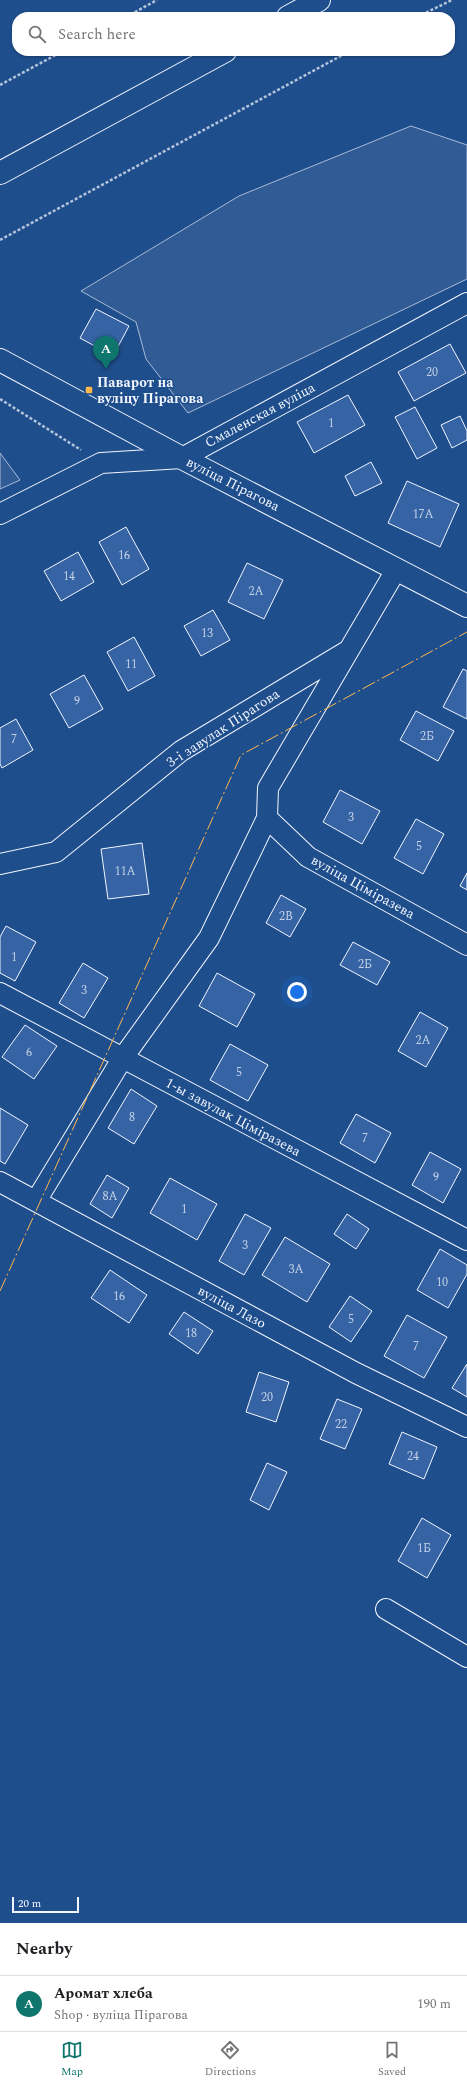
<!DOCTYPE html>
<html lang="en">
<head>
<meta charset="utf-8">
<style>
	:root { --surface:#fff; --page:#f2f2f2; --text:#202124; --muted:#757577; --line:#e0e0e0; --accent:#0f766e }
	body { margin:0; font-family:Spectral,serif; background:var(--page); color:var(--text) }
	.scale { position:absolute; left:12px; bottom:10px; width:67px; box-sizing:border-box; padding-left:4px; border:2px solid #f2f6ff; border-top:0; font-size:11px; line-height:14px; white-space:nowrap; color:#f2f6ff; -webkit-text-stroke:3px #1f4e8c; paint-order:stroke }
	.you { position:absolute; left:297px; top:992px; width:14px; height:14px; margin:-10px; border:3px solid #fff; border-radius:50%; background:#1a73e8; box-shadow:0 0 0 6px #1a73e833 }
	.badge { display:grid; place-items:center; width:26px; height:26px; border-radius:50%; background:var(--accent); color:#fff; font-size:13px; font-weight:700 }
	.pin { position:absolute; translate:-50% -33px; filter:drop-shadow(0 1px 2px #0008) }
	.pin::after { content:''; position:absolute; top:21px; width:14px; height:12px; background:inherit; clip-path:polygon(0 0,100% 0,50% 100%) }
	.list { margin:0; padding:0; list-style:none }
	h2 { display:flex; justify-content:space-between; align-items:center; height:52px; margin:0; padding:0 16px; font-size:17px }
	h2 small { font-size:13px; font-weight:400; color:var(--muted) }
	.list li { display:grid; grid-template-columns:26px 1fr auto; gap:12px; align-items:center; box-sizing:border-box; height:56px; padding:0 16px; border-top:1px solid var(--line) }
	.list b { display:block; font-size:15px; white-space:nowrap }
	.list p { margin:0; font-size:13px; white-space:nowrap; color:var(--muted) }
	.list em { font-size:13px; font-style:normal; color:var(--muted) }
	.icon { flex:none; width:22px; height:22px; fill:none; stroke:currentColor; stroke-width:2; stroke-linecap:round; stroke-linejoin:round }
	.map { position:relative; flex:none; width:467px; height:1923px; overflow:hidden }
	.search { position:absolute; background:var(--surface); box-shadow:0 1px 3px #0004; left:12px; right:12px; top:12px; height:44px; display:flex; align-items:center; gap:10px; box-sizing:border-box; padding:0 14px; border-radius:16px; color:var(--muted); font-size:15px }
	.sheet { height:108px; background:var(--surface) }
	nav { display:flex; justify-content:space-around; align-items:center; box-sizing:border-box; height:56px; border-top:1px solid var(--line); background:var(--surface); font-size:11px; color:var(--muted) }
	nav a { display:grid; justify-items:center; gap:2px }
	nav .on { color:var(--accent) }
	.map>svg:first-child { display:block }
	.built { fill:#305b95; stroke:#a8bbd7 }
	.building { fill:#3563a3; stroke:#f2f6ff }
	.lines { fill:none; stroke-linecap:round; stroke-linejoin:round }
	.street-casing { stroke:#f2f6ff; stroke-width:22 }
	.secondary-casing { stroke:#f2f6ff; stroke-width:24 }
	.primary-casing { stroke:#f2f6ff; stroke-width:24 }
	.path { stroke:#b3c4dc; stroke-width:2.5; stroke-dasharray:3 2; stroke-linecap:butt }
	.street { stroke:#1f4e8c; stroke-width:20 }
	.secondary { stroke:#1f4e8c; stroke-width:22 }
	.primary { stroke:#1f4e8c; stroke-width:22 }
	.power { stroke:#ffb74d; stroke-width:1; stroke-dasharray:14 3 2 3; stroke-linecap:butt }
	.poi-dot { fill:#ffb74d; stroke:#1f4e8c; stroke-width:1.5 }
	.labels { text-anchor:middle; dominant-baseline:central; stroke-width:3; stroke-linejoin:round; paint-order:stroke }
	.number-label { font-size:12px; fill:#c3d1e8 }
	.poi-label { font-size:14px; font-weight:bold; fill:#f2f6ff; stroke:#1f4e8c; text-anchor:start }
	.street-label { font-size:14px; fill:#f2f6ff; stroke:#1f4e8c }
</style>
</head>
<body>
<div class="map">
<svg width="467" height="1923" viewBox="0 0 467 1923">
	<rect width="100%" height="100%" fill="#1f4e8c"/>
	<path class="built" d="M411 126 467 145V279L188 413 146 359 136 322 81 291 239 196Z
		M0 453 20 480 0 489Z"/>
	<path class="building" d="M96 309 129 326 113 356 80 338Z
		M450 344 466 373 414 401 398 372Z
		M348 395 365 425 314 453 297 422Z
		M415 407 437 448 417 459 395 417Z
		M460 416 467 431V440L452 448 441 425Z
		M371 462 382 483 355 496 345 476Z
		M407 481 459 504 440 547 388 523Z
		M126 527 149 569 122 585 99 542Z
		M78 552 94 582 61 601 44 571Z
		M247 563 283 580 264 619 228 602Z
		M213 610 230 640 201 656 184 626Z
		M134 637 155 676 128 691 107 652Z
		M463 669 467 671V719L443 707Z
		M84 675 103 709 69 728 50 694Z
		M416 711 454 731 438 761 400 740Z
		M16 719 33 750 2 768 0 764V728Z
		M340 790 380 811 362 844 323 822Z
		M416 819 444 834 423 874 394 858Z
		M142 843 149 894 108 899 101 849Z
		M467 873V890L460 886Z
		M281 895 306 909 290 937 266 923Z
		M6 926 36 942 15 981 0 973V937Z
		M353 942 390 962 377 985 340 965Z
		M83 963 108 978 84 1018 59 1003Z
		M217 973 255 994 237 1027 199 1006Z
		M420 1012 448 1028 426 1067 398 1051Z
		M25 1025 57 1046 34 1079 2 1057Z
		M230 1044 268 1065 248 1101 210 1080Z
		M131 1089 157 1106 134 1144 108 1128Z
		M0 1108 28 1125 5 1164 0 1161Z
		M356 1114 391 1133 375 1163 340 1143Z
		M430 1152 461 1169 443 1203 412 1185Z
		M107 1175 129 1188 112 1218 90 1204Z
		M170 1178 217 1204 197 1240 150 1213Z
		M245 1214 271 1228 244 1275 219 1261Z
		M347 1214 369 1229 356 1249 334 1234Z
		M285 1237 330 1264 307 1302 262 1275Z
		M440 1249 467 1265V1274L448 1308 417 1290Z
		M110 1270 147 1295 129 1323 91 1298Z
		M350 1296 372 1311 351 1342 329 1327Z
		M184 1312 213 1331 198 1354 169 1334Z
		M407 1315 447 1337 424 1378 384 1356Z
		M467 1364V1397L452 1388Z
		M259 1372 289 1382 276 1422 246 1412Z
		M337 1399 362 1409 345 1449 320 1439Z
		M402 1432 437 1447 424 1479 389 1464Z
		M267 1463 287 1472 269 1510 250 1500Z
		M422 1518 451 1535 427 1578 398 1561Z"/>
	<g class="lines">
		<g class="street-casing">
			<path id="street" d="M0 514 101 463 182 458 467 303
				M267 818 308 857 467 945
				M0 864 56 852 181 751 349 650 396 570
				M0 993 467 1240
				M0 1182 356 1373 467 1427
				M36 1201 122 1059 209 938 267 818 268 788 349 650
				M386 1609 467 1657"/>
		</g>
		<g class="secondary-casing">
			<path id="secondary" d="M0 360 182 458 467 606"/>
		</g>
		<g class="primary-casing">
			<path id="primary" d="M288 17 319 0
				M0 173 225 51"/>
		</g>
		<path class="path" d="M126 17 157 0
			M417 17 452 0
			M0 85 63 51
			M0 240 350 51
			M0 399 81 450"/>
		<use href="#street" class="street"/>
		<use href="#secondary" class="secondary"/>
		<use href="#primary" class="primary"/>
		<path class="power" d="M0 1291 241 755 467 632"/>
	</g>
	<rect class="poi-dot" x="85" y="386" width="8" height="8" rx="2"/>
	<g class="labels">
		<g class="number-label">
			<text x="432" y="372">20</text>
			<text x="331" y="423">1</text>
			<text x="423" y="514">17А</text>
			<text x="124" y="555">16</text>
			<text x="69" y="576">14</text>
			<text x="256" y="591">2А</text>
			<text x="207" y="633">13</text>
			<text x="131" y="664">11</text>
			<text x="77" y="701">9</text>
			<text x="427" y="736">2Б</text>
			<text x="14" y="739">7</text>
			<text x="351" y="817">3</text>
			<text x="419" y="846">5</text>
			<text x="125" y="871">11А</text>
			<text x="286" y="916">2В</text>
			<text x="14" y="957">1</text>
			<text x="365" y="964">2Б</text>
			<text x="84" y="990">3</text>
			<text x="423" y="1040">2А</text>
			<text x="29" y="1052">6</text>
			<text x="239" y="1072">5</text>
			<text x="132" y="1117">8</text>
			<text x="365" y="1138">7</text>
			<text x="436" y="1177">9</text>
			<text x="110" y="1196">8А</text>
			<text x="184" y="1209">1</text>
			<text x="245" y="1245">3</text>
			<text x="296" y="1269">3А</text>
			<text x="442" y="1282">10</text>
			<text x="119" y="1296">16</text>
			<text x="351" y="1319">5</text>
			<text x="191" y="1333">18</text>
			<text x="416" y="1346">7</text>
			<text x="267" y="1397">20</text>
			<text x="341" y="1424">22</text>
			<text x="413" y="1456">24</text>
			<text x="424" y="1548">1Б</text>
		</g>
		<g class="poi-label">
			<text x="97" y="382">Паварот на<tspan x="97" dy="16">вуліцу Пірагова</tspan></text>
		</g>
		<g class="street-label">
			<text transform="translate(260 415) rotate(-28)">Смаленская вуліца</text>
			<text transform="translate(233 484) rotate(27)">вуліца Пірагова</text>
			<text transform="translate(223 728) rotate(-33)">3-і завулак Пірагова</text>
			<text transform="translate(363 887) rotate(29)">вуліца Ціміразева</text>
			<text transform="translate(233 1117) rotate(28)">1-ы завулак Ціміразева</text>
			<text transform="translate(232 1307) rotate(28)">вуліца Лазо</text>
		</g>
	</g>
</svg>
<div class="scale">20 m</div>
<div class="you"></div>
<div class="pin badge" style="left:106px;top:369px">A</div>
<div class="search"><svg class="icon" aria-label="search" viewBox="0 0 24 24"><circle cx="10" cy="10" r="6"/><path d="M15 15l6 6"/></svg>Search here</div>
</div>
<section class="sheet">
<h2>Nearby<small></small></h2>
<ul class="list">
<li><span class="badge">A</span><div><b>Аромат хлеба</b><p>Shop · вуліца Пірагова</p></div><em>190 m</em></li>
</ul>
</section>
<nav>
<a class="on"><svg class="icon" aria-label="map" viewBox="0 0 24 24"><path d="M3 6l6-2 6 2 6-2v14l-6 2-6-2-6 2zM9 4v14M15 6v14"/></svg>Map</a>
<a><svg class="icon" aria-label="directions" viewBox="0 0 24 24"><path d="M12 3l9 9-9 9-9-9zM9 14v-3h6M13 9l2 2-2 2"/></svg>Directions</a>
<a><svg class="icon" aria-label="saved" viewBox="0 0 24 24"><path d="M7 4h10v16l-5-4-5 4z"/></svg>Saved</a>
</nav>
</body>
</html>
